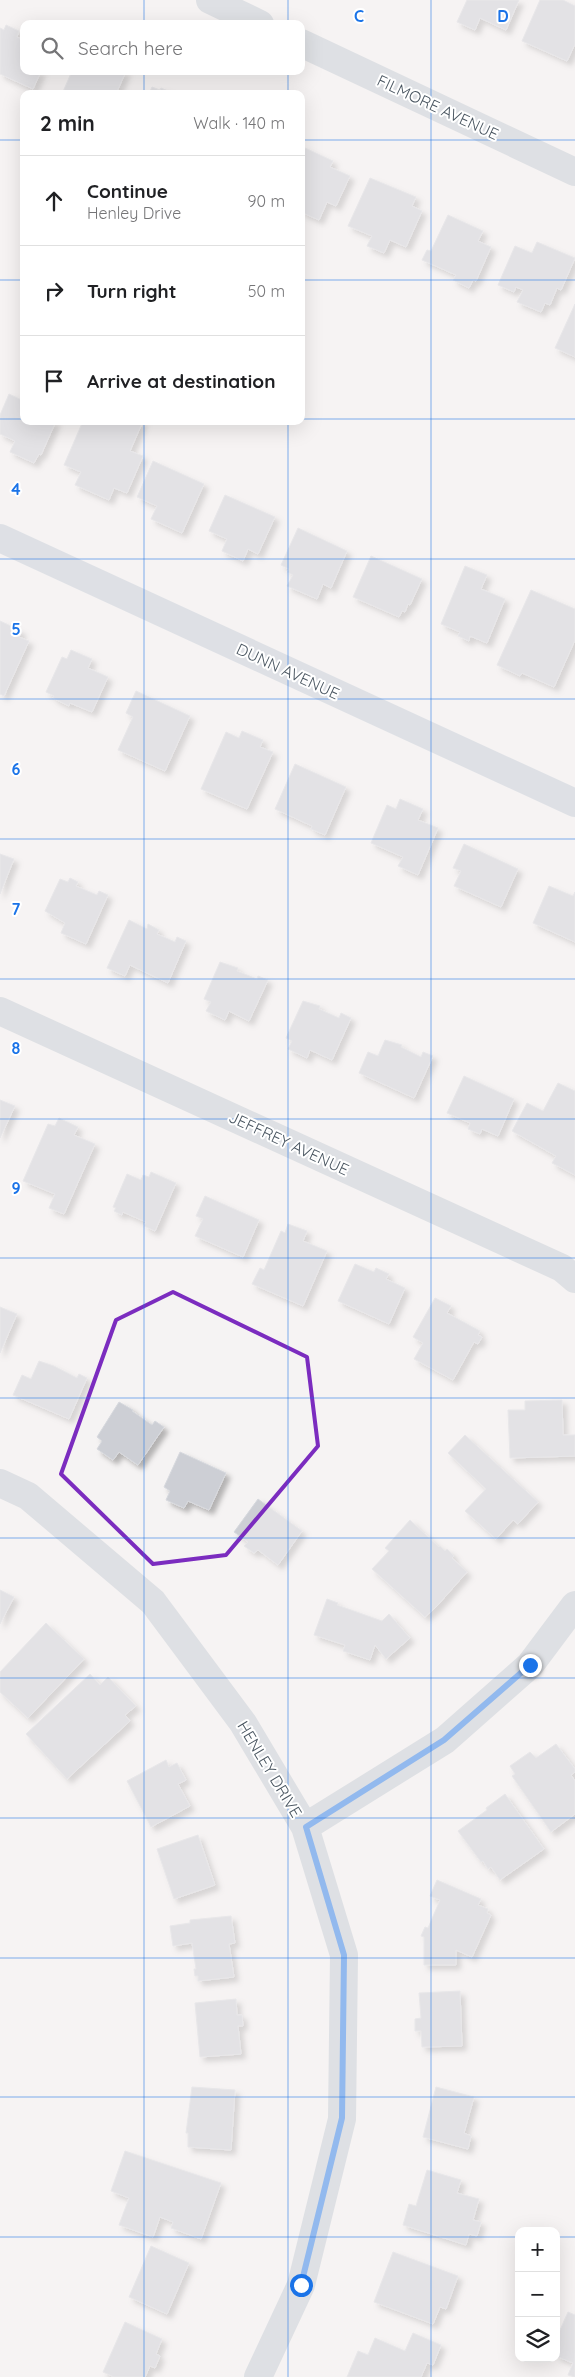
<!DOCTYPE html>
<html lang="en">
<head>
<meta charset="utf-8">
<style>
	:root { --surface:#fff; --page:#f2f2f2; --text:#202124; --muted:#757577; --line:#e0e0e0 }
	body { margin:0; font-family:Quicksand,sans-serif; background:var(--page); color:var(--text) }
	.controls { position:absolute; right:15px; bottom:15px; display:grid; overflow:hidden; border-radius:10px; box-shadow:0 5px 20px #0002 }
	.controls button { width:45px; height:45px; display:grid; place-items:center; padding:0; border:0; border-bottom:1px solid var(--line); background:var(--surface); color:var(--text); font:25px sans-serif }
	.stop { position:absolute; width:15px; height:15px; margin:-11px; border:4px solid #1a73e8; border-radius:50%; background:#fff }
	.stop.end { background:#1a73e8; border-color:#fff; box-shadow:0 1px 5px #0008 }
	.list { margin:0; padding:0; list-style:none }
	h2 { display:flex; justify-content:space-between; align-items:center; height:65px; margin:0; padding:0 20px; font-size:21px }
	h2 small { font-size:16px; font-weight:400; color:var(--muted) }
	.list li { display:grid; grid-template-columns:32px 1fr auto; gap:15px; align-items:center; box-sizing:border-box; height:90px; padding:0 20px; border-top:1px solid var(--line) }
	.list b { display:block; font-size:19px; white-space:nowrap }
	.list p { margin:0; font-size:16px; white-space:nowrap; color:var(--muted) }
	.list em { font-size:16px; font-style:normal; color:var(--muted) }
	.icon { flex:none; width:28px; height:28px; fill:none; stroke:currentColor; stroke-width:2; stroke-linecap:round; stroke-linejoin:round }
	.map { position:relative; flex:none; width:575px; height:2377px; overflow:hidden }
	.search { position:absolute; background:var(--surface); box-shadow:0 5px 20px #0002; left:20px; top:20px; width:285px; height:55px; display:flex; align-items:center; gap:12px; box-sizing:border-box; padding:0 18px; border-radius:10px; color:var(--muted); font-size:19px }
	.panel { position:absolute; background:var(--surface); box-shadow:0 5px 20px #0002; left:20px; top:90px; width:285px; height:335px; border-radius:10px }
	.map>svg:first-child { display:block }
	.building { fill:#cdcfd5; stroke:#d7d9de; filter:url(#shadow) }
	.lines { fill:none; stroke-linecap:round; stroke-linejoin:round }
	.street { stroke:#c1cad2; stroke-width:28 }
	.secondary { stroke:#c1cbd6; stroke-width:28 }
	.route { stroke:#1a73e8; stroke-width:6 }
	.marked { fill:none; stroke:#7b2cbf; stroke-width:4; stroke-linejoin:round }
	.grid { fill:none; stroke:#1a73e8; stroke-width:1; stroke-opacity:0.55 }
	.labels { text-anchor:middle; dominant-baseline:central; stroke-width:4; stroke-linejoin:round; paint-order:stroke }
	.street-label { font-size:16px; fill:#4a5661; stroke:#fff }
	.grid-label { font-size:16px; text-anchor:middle; font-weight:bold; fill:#1a73e8; stroke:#fff; stroke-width:4; stroke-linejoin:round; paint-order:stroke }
</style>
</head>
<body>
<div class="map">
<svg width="575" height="2377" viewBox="0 0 575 2377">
	<defs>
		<filter id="shadow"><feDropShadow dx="4.5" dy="4.5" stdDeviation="2.5" flood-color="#0004"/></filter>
	</defs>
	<rect width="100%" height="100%" fill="#f5f3f3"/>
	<path class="building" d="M467 0H519L506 30 480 18 475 30 457 22Z
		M540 0H563L575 6V44L567 61 522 41Z
		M6 25 19 31 17 37 24 40V71H41L33 89 0 74V28L4 30Z
		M72 71H126L116 94H62Z
		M152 87 160 90 161 88 173 93 149 94Z
		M301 146 333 161 330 167 350 176 336 206 327 202 319 220 301 212Z
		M370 178 416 197 412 206 422 211 406 247 390 240 384 253 367 246 372 236 348 226Z
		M448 215 483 231 478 241 491 247 476 281 473 280 469 288 453 280 456 275 422 260 427 250 431 251Z
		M537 242 575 258 561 290 557 288 550 305 545 303 541 312 517 302 523 290 516 287 514 292 498 285 515 246 532 253Z
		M575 304V357L555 348Z
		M9 394 24 401V421H56L41 455 39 454 34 463 10 452 15 441 0 434V415Z
		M83 421H143L130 451 143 456 127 493 114 488 109 500 75 485 81 472 64 465Z
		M153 461 204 484 182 533 151 519 157 506 137 497Z
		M225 495 275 517 258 554 248 549 243 561 222 551 227 539 209 531Z
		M298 528 347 551 331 588 323 584 317 599 287 586 293 575 287 572 289 569 281 565Z
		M371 556 422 579 410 605 408 604 405 612 402 611 399 617 353 597Z
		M465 566 487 575 481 589 505 599 487 643 470 636 469 641 458 636 460 632 441 624Z
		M531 590 575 609V640L554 687 522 673 520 676 497 665Z
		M0 621 22 631 19 637 29 641 4 696 0 694Z
		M71 650 92 659 88 668 108 677 92 712 70 703 69 706 53 698 54 696 46 692 62 657 67 659Z
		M136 691 190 716 165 771 118 750 133 717 126 713Z
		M242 731 263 740 260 747 273 752 247 809 201 789 226 732 239 738Z
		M295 764 346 787 325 835 311 829 312 826 275 809Z
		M400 799 423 809 418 820 438 828 418 875 398 866 403 857 371 843 387 805 396 809Z
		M464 844 518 869 501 907 454 886 461 871 453 868Z
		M0 854 14 859 0 894Z
		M70 878 78 882 76 886 97 895 99 891 108 895 86 944 61 933 65 923 45 911 60 879 68 882Z
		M549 886 573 896 575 892V942L533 923Z
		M129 920 147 929 148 924 159 930 157 934 175 942 177 937 186 941 168 983 130 965 125 976 107 968Z
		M220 962 238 968 237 971 257 979 258 976 268 980 249 1021 229 1011 225 1020 206 1011 211 1002 204 999Z
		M303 1001 320 1006 319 1009 339 1018 341 1013 351 1018 332 1060 310 1050 307 1058 288 1049 292 1041 286 1038Z
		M385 1040 402 1045 401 1047 421 1057 423 1052 433 1056 414 1098 359 1073 368 1052 378 1056Z
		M464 1076 514 1099 498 1136 482 1129 480 1134 468 1129 470 1123 447 1113Z
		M558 1083 575 1091V1175L552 1163 556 1156 512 1131 527 1103 543 1111Z
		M0 1100 15 1106 0 1138Z
		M59 1118 78 1127 74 1135 95 1144 64 1214 49 1208 55 1194 23 1181 48 1124 55 1126Z
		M151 1172 176 1183 155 1231 144 1226 146 1222 123 1212 122 1215 114 1211 116 1208 113 1207 127 1174 141 1180 143 1175 149 1177Z
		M205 1196 259 1220 243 1257 195 1236 203 1219 196 1216Z
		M288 1224 307 1231 303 1241 327 1251 303 1306 252 1284 260 1268 264 1270 281 1231 285 1233Z
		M355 1264 374 1272 376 1268 389 1274 386 1279 405 1288 389 1324 338 1301Z
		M435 1298 451 1306 447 1313 480 1331 478 1335 482 1337 478 1344 474 1342 453 1380 414 1359 423 1343 413 1337Z
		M0 1307 17 1314 0 1353Z
		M39 1361 54 1366 77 1378 79 1374 87 1378 69 1419 13 1395 22 1375 31 1379Z
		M562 1400 563 1435H575V1456L510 1458 508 1410H525V1401Z
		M119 1402 133 1410 132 1411 152 1425 155 1421 164 1427 138 1465 119 1452 113 1460 97 1449 102 1441 97 1437Z
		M465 1435 538 1502 518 1524 513 1520 496 1539 465 1511 486 1489 448 1453Z
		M180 1452 226 1473 209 1510 188 1501 184 1508 166 1500 170 1491 164 1487Z
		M258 1499 302 1531 278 1565 258 1550 254 1553 244 1546 248 1542 234 1532Z
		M410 1520 439 1547 440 1546 445 1551 447 1549 454 1556 452 1558 467 1572 437 1606 425 1617 372 1569 389 1551 385 1548Z
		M0 1590 14 1597 0 1624Z
		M327 1599 338 1603 337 1605 382 1621 389 1614 410 1638 386 1659 375 1645 370 1660 343 1651 345 1645 314 1635Z
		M46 1623 84 1659 28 1718 0 1692V1672Z
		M90 1674 100 1685 108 1677 136 1706 125 1715 130 1721 67 1779 26 1734Z
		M556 1744 575 1769V1772L571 1775 575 1781V1814L551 1832 512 1776 515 1774 510 1766 530 1752 536 1758Z
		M166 1760 169 1767 177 1763 186 1780 178 1784 190 1806 151 1827 127 1781Z
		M505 1794 544 1849 500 1880 491 1867 488 1869 483 1861 481 1862 458 1831 487 1810 486 1808Z
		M198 1835 215 1885 174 1899 157 1849Z
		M437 1880 481 1899 478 1905 488 1909 487 1913 491 1915 472 1957 456 1950V1965H424V1937L421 1936 425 1927 428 1928 440 1900 430 1896Z
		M231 1916 235 1943 229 1944 234 1977 198 1981V1976H195L194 1969H196L192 1943 173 1946 170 1926 190 1923V1920Z
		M460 1991 462 2046 422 2047 421 2031H415V2019L421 2018 419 1993Z
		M236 1999 237 2015H242L243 2026H238L241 2054 200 2057 195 2003Z
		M192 2087 235 2090 231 2150 188 2147V2133H186Z
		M436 2087 474 2097 464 2133 471 2136 468 2149 423 2137Z
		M125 2151 221 2183 201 2239 171 2228 173 2222 160 2217 153 2237 119 2225 129 2198 111 2191Z
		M427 2170 461 2180 457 2193 479 2199 473 2220 481 2222 477 2236 469 2234 466 2245 403 2225 409 2204 416 2206Z
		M151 2246 189 2263 167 2314 129 2297Z
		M393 2252 458 2276 446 2309 440 2307 433 2324 374 2302Z
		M568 2312 575 2315V2377L568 2375 573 2363 556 2356V2339Z
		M125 2322 162 2339 156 2354 160 2356 155 2368 150 2366 145 2377H114L103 2372Z
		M413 2333 441 2345 433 2365 427 2363 421 2377H347L358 2351 368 2355 375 2338 405 2351Z"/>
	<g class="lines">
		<path class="street" d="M210 0 260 24
			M301 43 575 172
			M0 1011 562 1268 575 1279
			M0 1483 28 1496 153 1602 243 1723 305 1827 344 1955 342 2119 301 2285 258 2377
			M305 1827 445 1740 530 1665 575 1605"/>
		<path class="secondary" d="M0 538 575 803"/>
	</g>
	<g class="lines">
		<path class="route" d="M301 2285 342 2118 344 1955 306 1827 444 1740 530 1665"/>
	</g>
	<path d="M0 0H575V2377H0ZM173 1292 307 1357 318 1446 226 1555 153 1564 61 1474 116 1320Z" fill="#f5f3f3" fill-opacity=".55" fill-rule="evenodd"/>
	<path class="marked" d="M173 1292 307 1357 318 1446 226 1555 153 1564 61 1474 116 1320Z"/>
	<path class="grid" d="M144 0V24M288 0V24M431 0V2377M144 71V94M288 71V94M0 140H24M301 140H575M0 280H24M301 280H575M0 419H24M301 419H575M144 421V2377M288 421V2377M0 559H575M0 699H575M0 839H575M0 979H575M0 1119H575M0 1258H575M0 1398H575M0 1538H575M0 1678H575M0 1818H575M0 1958H575M0 2097H575M0 2237H519M556 2237H575"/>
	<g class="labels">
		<g class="street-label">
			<text transform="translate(438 107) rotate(25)">FILMORE AVENUE</text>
			<text transform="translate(288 671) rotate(25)">DUNN AVENUE</text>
			<text transform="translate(289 1143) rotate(25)">JEFFREY AVENUE</text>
			<text transform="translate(270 1769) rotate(59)">HENLEY DRIVE</text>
		</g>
	</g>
	<g class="grid-label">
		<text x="359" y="22">C</text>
		<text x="503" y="22">D</text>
		<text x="16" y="495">4</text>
		<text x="16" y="635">5</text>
		<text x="16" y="775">6</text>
		<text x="16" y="915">7</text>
		<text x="16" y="1054">8</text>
		<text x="16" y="1194">9</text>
	</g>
</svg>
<div class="controls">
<button>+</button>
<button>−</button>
<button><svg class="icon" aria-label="layers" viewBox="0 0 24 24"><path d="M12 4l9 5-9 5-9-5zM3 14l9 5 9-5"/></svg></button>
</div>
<div class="stop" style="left:301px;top:2285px"></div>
<div class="stop end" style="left:530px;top:1665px"></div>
<div class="search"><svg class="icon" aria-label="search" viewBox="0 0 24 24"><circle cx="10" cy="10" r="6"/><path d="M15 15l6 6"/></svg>Search here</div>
<section class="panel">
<h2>2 min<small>Walk · 140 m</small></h2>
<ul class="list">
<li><svg class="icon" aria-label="ahead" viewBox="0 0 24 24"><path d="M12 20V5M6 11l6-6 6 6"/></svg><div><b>Continue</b><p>Henley Drive</p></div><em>90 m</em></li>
<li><svg class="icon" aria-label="right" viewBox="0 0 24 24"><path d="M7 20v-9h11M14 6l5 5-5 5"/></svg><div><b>Turn right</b></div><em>50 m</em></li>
<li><svg class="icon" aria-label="arrive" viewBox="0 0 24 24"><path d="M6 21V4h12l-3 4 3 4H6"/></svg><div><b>Arrive at destination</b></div></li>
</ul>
</section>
</div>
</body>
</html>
